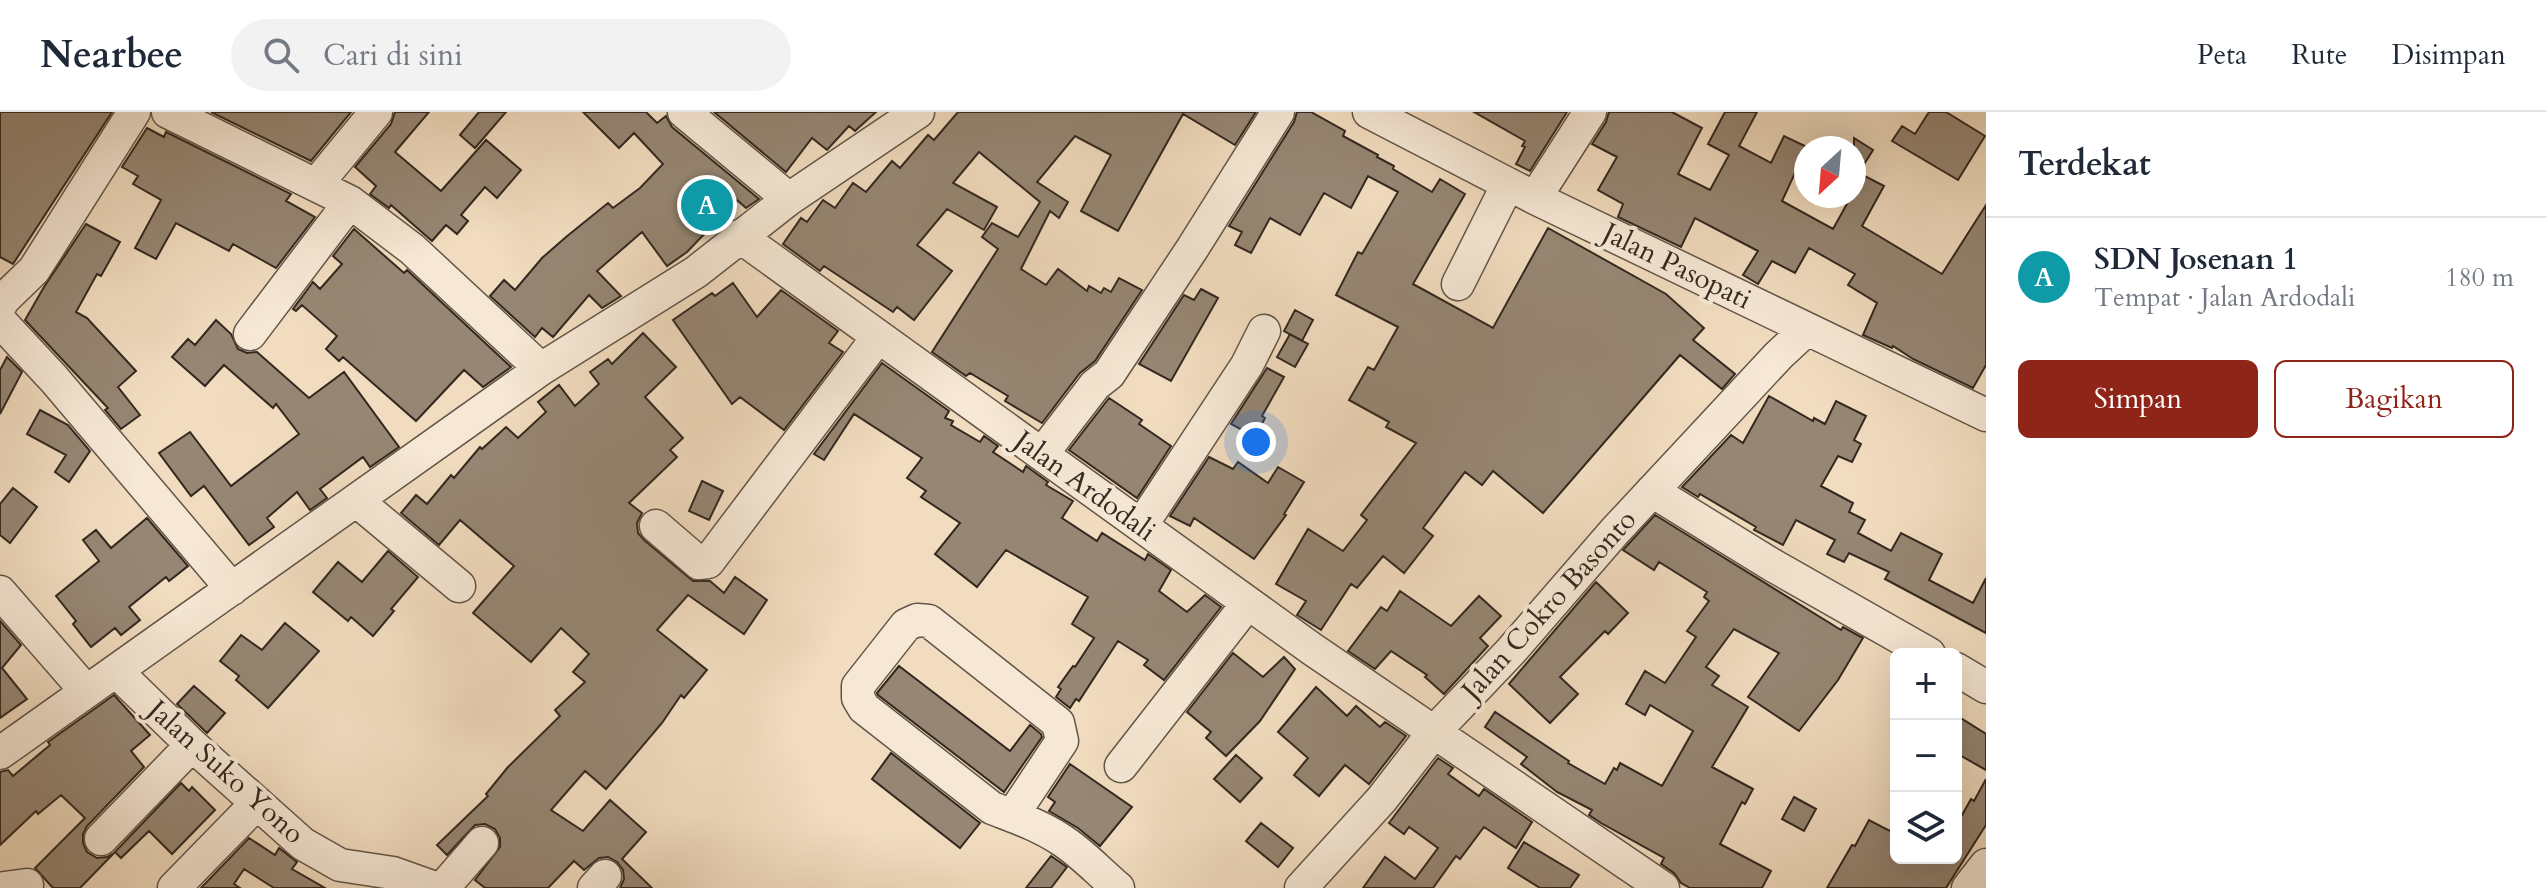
<!DOCTYPE html>
<html lang="id">
<head>
<meta charset="utf-8">
<style>
	:root { --surface:#fff; --page:#f2f2f3; --text:#1f2937; --muted:#747a83; --line:#e0e1e3; --accent:#8f2418 }
	body { margin:0; font-family:Cardo,serif; background:var(--page); color:var(--text) }
	.controls { position:absolute; right:24px; bottom:24px; display:grid; overflow:hidden; border-radius:12px; box-shadow:0 8px 32px #0002 }
	.controls button { width:72px; height:72px; display:grid; place-items:center; padding:0; border:0; border-bottom:2px solid var(--line); background:var(--surface); color:var(--text); font:40px sans-serif }
	.compass { position:absolute; left:1794px; top:24px; width:72px; height:72px; border-radius:50%; background:var(--surface); box-shadow:0 8px 32px #0002; rotate:206deg }
	.you { position:absolute; left:1256px; top:330px; width:28px; height:28px; margin:-20px; border:6px solid #fff; border-radius:50%; background:#1a73e8; box-shadow:0 0 0 12px #1a73e833 }
	.badge { display:grid; place-items:center; width:52px; height:52px; border-radius:50%; background:var(--accent); color:#fff; font-size:26px; font-weight:700 }
	.pin { position:absolute; translate:-50% -50%; border:4px solid #fff; box-shadow:0 2px 8px #0006 }
	.list { margin:0; padding:0; list-style:none }
	h2 { display:flex; justify-content:space-between; align-items:center; height:104px; margin:0; padding:0 32px; font-size:34px }
	h2 small { font-size:26px; font-weight:400; color:var(--muted) }
	.list li { display:grid; grid-template-columns:52px 1fr auto; gap:24px; align-items:center; box-sizing:border-box; height:120px; padding:0 32px; border-top:2px solid var(--line) }
	.list b { display:block; font-size:30px; white-space:nowrap }
	.list p { margin:0; font-size:26px; white-space:nowrap; color:var(--muted) }
	.list em { font-size:26px; font-style:normal; color:var(--muted) }
	.actions { display:flex; gap:16px; padding:24px 32px }
	.actions a { flex:1; padding:18px 0; border:2px solid var(--accent); border-radius:12px; text-align:center; font-size:28px; color:var(--accent) }
	.actions .main { background:var(--accent); color:#fff }
	.icon { flex:none; width:44px; height:44px; fill:none; stroke:currentColor; stroke-width:2; stroke-linecap:round; stroke-linejoin:round }
	.map { position:relative; flex:none; width:1986px; height:776px; overflow:hidden }
	header { display:flex; align-items:center; gap:48px; box-sizing:border-box; height:112px; padding:0 40px; background:var(--surface); border-bottom:2px solid var(--line) }
	header strong { font-size:38px }
	nav { display:flex; gap:44px; margin-inline-start:auto; font-size:28px }
	.search { width:560px; height:72px; background:var(--page); display:flex; align-items:center; gap:20px; box-sizing:border-box; padding:0 28px; border-radius:44px; color:var(--muted); font-size:30px }
	main { display:flex }
	aside { flex:1; background:var(--surface) }
	.map>svg:first-child { display:block }
	.building { fill:#968673; stroke:#332820; stroke-width:2 }
	.lines { fill:none; stroke-linecap:round; stroke-linejoin:round }
	.minor-casing { stroke:#625548; stroke-width:35 }
	.minor { stroke:#f6e8d5; stroke-width:32 }
	.labels { text-anchor:middle; dominant-baseline:central; stroke-width:8; stroke-linejoin:round; paint-order:stroke }
	.street-label { font-size:28px; fill:#332820; stroke:#f6e8d5 }
</style>
</head>
<body>
<header>
<strong>Nearbee</strong>
<div class="search"><svg class="icon" aria-label="search" viewBox="0 0 24 24"><circle cx="10" cy="10" r="6"/><path d="M15 15l6 6"/></svg>Cari di sini</div>
<nav><a>Peta</a><a>Rute</a><a>Disimpan</a></nav>
</header>
<main>
<div class="map">
<svg width="1986" height="776" viewBox="0 0 1986 776">
	<rect width="100%" height="100%" fill="#f1dcbf"/>
	<filter id="stains"><feTurbulence type="fractalNoise" baseFrequency=".0025" numOctaves="4"/><feColorMatrix values="0 0 0 0 .2 0 0 0 0 .09 0 0 0 0 .02 0 0 0 .5 -.17"/></filter>
	<radialGradient id="worn" r=".72"><stop offset=".6" stop-color="#630" stop-opacity="0"/><stop offset="1" stop-color="#630" stop-opacity=".3"/></radialGradient>
	<path class="building" d="M0 0H112L13 152 0 145Z
		M211 0H351L311 49Z
		M395 0H429L395 40 441 79 486 28 521 58 497 86 485 75 461 103 468 109 457 122 446 113 432 129 391 93 389 96 370 82 376 74 355 55 391 12Z
		M479 0H506L475 36 460 23Z
		M583 0H646L657 11 666 4 672 15 759 87 746 96 737 88 687 140 667 154 642 120 597 159 621 184 602 196 589 183 553 225 542 216 535 225 490 184 504 168 515 178 542 146 566 125 608 91 613 96 640 76 663 52 634 21 619 36Z
		M714 0H876L855 19 849 14 827 38 812 26 786 60Z
		M958 0H1256L1235 33 1183 2 1118 119 1081 99 1111 43 1075 24 1037 70 1068 90 1059 106 1050 99 1021 157 1046 173 1058 157 1087 179 1089 174 1101 181 1104 176 1111 180 1119 166 1142 178 1095 249 1080 261 1042 311 1005 289 1008 284 970 261 966 264 932 240 998 137 982 125 992 111 1018 125 1040 90 979 40 953 71 997 95 984 118 947 97 917 133 952 159 914 208 897 195 893 200 824 154 820 159 783 132 801 106 807 110 823 88 835 96 853 71 866 80 892 49 900 56 928 23 934 28Z
		M1297 0H1311L1345 19 1343 24 1378 43 1377 45 1394 54 1393 57 1432 80 1440 67 1465 82 1413 172 1493 216 1548 116 1666 182 1704 216 1693 228 1735 262 1722 277 1680 243 1543 401 1493 359 1482 373 1465 360 1423 416 1433 424 1404 461 1383 444 1357 476 1351 472 1321 518 1297 503 1306 489 1276 472 1308 417 1343 439 1367 408 1361 403 1416 331 1386 315 1389 310 1349 288 1368 255 1374 258 1398 215 1336 183 1358 140 1362 142 1398 80 1368 64 1351 96 1324 81 1300 123 1270 106 1251 141 1235 133 1242 120 1229 114 1294 10Z
		M1474 0H1567L1530 59 1516 52 1525 35 1522 34 1525 29Z
		M1609 0H1672L1702 16 1678 62 1710 78 1729 43 1708 32 1725 0H1757L1739 34 1771 51 1784 24 1807 35 1782 89 1833 117 1863 63 1884 74 1862 114 1942 162 1986 93V253L1973 276 1913 247 1893 234 1892 236 1863 223 1877 191 1848 173 1855 162 1809 136 1795 161 1772 149 1758 172 1743 163 1758 139 1695 106 1681 135 1618 105 1623 92 1598 78 1617 45 1592 32 1606 10Z
		M1929 0H1946L1985 24 1958 68 1892 29 1902 14 1915 22Z
		M147 16 164 25 166 20 291 82 286 89 315 105 276 156 233 132 229 139 176 111 156 147 135 136 161 88 133 72 138 64 122 55Z
		M1854 26 1873 38 1854 68Z
		M86 112 120 130 101 164 97 162 76 200 87 206 136 259 118 275 140 303 121 317 105 298 108 296 25 208 44 175Z
		M354 117 404 161 407 158 511 255 483 275 464 258 416 309 343 245 339 249 326 237 337 224 302 193 296 199 293 197 313 170 320 177 342 152 333 144Z
		M733 171 757 205 781 178 838 219 829 231 843 240 784 318 740 285 732 292 673 208 712 181 715 184Z
		M1201 177 1218 186 1171 269 1139 252 1184 183 1194 188Z
		M1295 198 1313 208 1302 229 1284 219Z
		M216 208 231 222 238 237 247 241 257 240 309 286 344 260 399 335 370 355 363 345 320 377 327 386 310 398 297 380 267 406 274 415 249 433 204 374 191 384 159 341 190 320 231 374 299 322 276 292 273 296 224 253 205 274 172 245 188 227 195 233Z
		M643 221 676 255 645 285 683 326 670 338 677 345 629 391 642 401 637 411 638 421 644 428 693 469H710L724 481 735 465 767 488 744 522 688 483 657 518 707 558 684 586 681 583 662 611 606 677 585 659 551 698 583 719 610 688 646 720 622 747 652 776H620L624 767 623 758 617 750 608 745 599 746 584 758 574 749 548 776H485L475 768 500 735V726L495 717 485 712 475 713 447 743 437 733 488 684 486 682 508 655 560 604 555 598 585 570 573 560 589 542 561 516 531 550 473 501 514 454 460 408 439 433 401 401 416 383 427 392 451 363 454 366 480 335 482 337 506 315 518 326 546 300 538 290 559 273 575 294 599 272 590 260 608 247 612 252Z
		M1290 222 1308 232 1295 255 1277 245Z
		M7 245 22 260 0 302V258Z
		M882 251 949 299 945 306 953 309 951 313 980 330 984 324 998 334 993 340 1023 360 1026 354 1048 370 1046 373 1073 389 1062 406 1097 429 1102 421 1145 448 1148 442 1171 458 1159 479 1187 500 1205 483 1221 495 1164 568 1144 553 1148 548 1118 529 1079 589 1076 587 1070 596 1056 585 1061 577 1058 575 1073 554 1075 555 1094 526 1072 512 1088 485 1006 438 977 475 935 442 960 411 921 385 926 379 907 366 922 346 854 302 824 348 814 342Z
		M1267 256 1284 265 1262 304 1265 306 1255 325 1231 312Z
		M1769 284 1813 309 1814 306 1825 312 1836 289 1866 304 1854 328 1861 332 1852 350 1838 344 1821 374 1853 391 1849 400 1865 408 1858 421 1891 439 1901 421 1942 442 1929 468 1973 491 1986 466V521L1885 467 1889 460 1849 441 1844 450 1827 442 1835 428 1796 408 1783 433 1754 418 1756 415 1700 382 1698 385 1682 375 1731 323 1743 331Z
		M1109 286 1142 308 1139 312 1171 334 1137 386 1069 338Z
		M40 298 68 313 90 339 69 370 55 360 66 343 27 322Z
		M1209 345 1233 357 1238 350 1268 371 1278 355 1304 370 1284 402 1286 403 1254 447 1194 406 1190 414 1170 404Z
		M702 369 723 379 709 408 689 399Z
		M13 376 37 395 10 431 0 423V392Z
		M1655 403 1841 518 1843 515 1863 526 1838 568 1799 619 1748 585 1779 541 1734 517 1706 555 1719 564 1712 573 1748 595 1712 655 1753 677 1745 692 1742 690 1720 732 1771 759 1762 776H1690L1681 771 1674 761 1661 752 1664 746 1601 711 1589 703 1592 698 1557 680 1521 652 1527 645 1485 615 1495 600 1569 649 1568 651 1605 672 1614 656 1617 658 1620 651 1662 674 1693 619 1650 593 1645 603 1626 592 1645 559 1665 571 1696 525 1687 519 1709 489 1704 485 1707 480 1659 450 1654 458 1623 438Z
		M147 406 188 454 169 469 166 465 129 495 140 508 121 523 115 516 91 535 73 512 76 509 56 484 99 449 83 428 96 418 111 436Z
		M388 439 418 465 391 497 394 499 373 524 351 505 348 509 313 480 338 450 362 470Z
		M1596 470 1628 501 1608 522 1605 519 1560 565 1578 582 1550 611 1509 572Z
		M1400 479 1451 514 1479 484 1501 504 1480 526 1488 534 1444 582 1425 565 1427 563 1391 539 1375 557 1348 539 1381 495 1387 499Z
		M0 509 21 533 2 556 27 587 0 606Z
		M285 511 319 539 268 596 236 568 239 564 220 549 241 523 262 538Z
		M1233 541 1263 565 1284 545 1295 557 1260 609 1226 644 1206 626 1211 620 1187 600Z
		M899 554 1010 639 1030 613 1041 622 1042 625 1004 680 878 583 877 581Z
		M194 574 225 601 207 621 177 592Z
		M1316 575 1347 604 1356 594 1380 615 1385 610 1406 624 1369 672 1345 653 1319 684 1294 663 1308 646 1278 620Z
		M114 583 150 623 131 639 144 655 87 714 83 722V731L87 740 97 746 107 745 114 741 181 671 189 679 192 675 215 698 172 742 149 719 121 746 115 740 80 776H53L35 756 85 706 61 683 38 702 36 699 0 733V660L8 658 13 664 50 633 48 630Z
		M1956 603 1986 622V658L1956 641Z
		M891 641 980 711 960 736 872 667Z
		M1236 643 1262 666 1240 690 1214 667Z
		M1438 646 1453 656 1448 662 1479 684 1484 677 1532 710 1516 736 1484 715 1460 747 1456 744 1433 776H1363L1385 745 1415 767 1438 736 1409 715 1404 722 1389 711Z
		M1070 652 1132 695 1100 734 1078 716 1049 699 1055 690 1048 685Z
		M1986 667V713L1946 776H1827L1852 733 1855 734 1869 708 1896 722V746H1956V714L1971 687 1974 689Z
		M1794 685 1816 697 1804 719 1782 707Z
		M1261 711 1293 736 1278 755 1246 729Z
		M249 726 275 743 279 736 297 750 292 757 325 776H274L244 757 234 772 240 776H201Z
		M1524 730 1579 763 1570 776H1540L1508 756Z
		M1051 744 1067 755 1051 776H1026Z"/>
	<g class="lines">
		<g class="minor-casing">
			<path id="minor" d="M168 0 350 90 412 137 541 257
				M684 0 789 87
				M1369 0 1535 86 1986 303
				M316 73 376 0
				M1535 86 1590 0
				M739 124 1312 537 1663 776
				M1458 172 1508 72
				M0 194 3 188 34 158 134 0
				M0 209 54 267 232 477
				M250 222 350 90
				M1042 342 1095 273 1109 262 1192 137 1278 0
				M1652 379 1774 454 1929 542
				M357 389 459 474
				M656 414 699 451 708 450 878 225
				M1141 414 1247 253 1264 219
				M0 480 86 579
				M1956 557 1986 575
				M116 559 192 633 303 732 340 753 393 761 435 776
				M0 641 541 257 696 160 789 87 918 0
				M1121 654 1248 491
				M1012 704 1062 629 1058 611 929 509 917 508 906 513 858 574V586L864 596 992 696C1015 705 1039 713 1060 727 1081 740 1099 760 1118 776
				M101 727 192 633
				M4 776 27 773
				M174 776 256 692
				M443 776 482 731
				M594 776 605 764
				M1301 776 1382 687 1433 621 1511 539 1615 419 1779 243 1806 218
				M1968 776 1986 753"/>
		</g>
		<use href="#minor" class="minor"/>
	</g>
	<g class="labels">
		<g class="street-label">
			<text transform="translate(1677 154) rotate(26)">Jalan Pasopati</text>
			<text transform="translate(1085 374) rotate(36)">Jalan Ardodali</text>
			<text transform="translate(1549 493) rotate(-48)">Jalan Cokro Basonto</text>
			<text transform="translate(226 660) rotate(42)">Jalan Suko Yono</text>
		</g>
	</g>
	<rect width="100%" height="100%" filter="url(#stains)"/>
	<rect width="100%" height="100%" fill="url(#worn)"/>
</svg>
<div class="controls">
<button>+</button>
<button>−</button>
<button><svg class="icon" aria-label="layers" viewBox="0 0 24 24"><path d="M12 4l9 5-9 5-9-5zM3 14l9 5 9-5"/></svg></button>
</div>
<svg class="compass" viewBox="-18 -18 36 36"><path d="M0-13l5 13h-10z" fill="#e53935"/><path d="M0 13l5-13h-10z" fill="#747a83"/></svg>
<div class="you"></div>
<div class="pin badge" style="left:707px;top:93px;background:#0f9aa8">A</div>
</div>
<aside>
<h2>Terdekat<small></small></h2>
<ul class="list">
<li><span class="badge" style="background:#0f9aa8">A</span><div><b>SDN Josenan 1</b><p>Tempat · Jalan Ardodali</p></div><em>180 m</em></li>
</ul>
<div class="actions"><a class="main">Simpan</a><a>Bagikan</a></div>
</aside>
</main>
</body>
</html>
